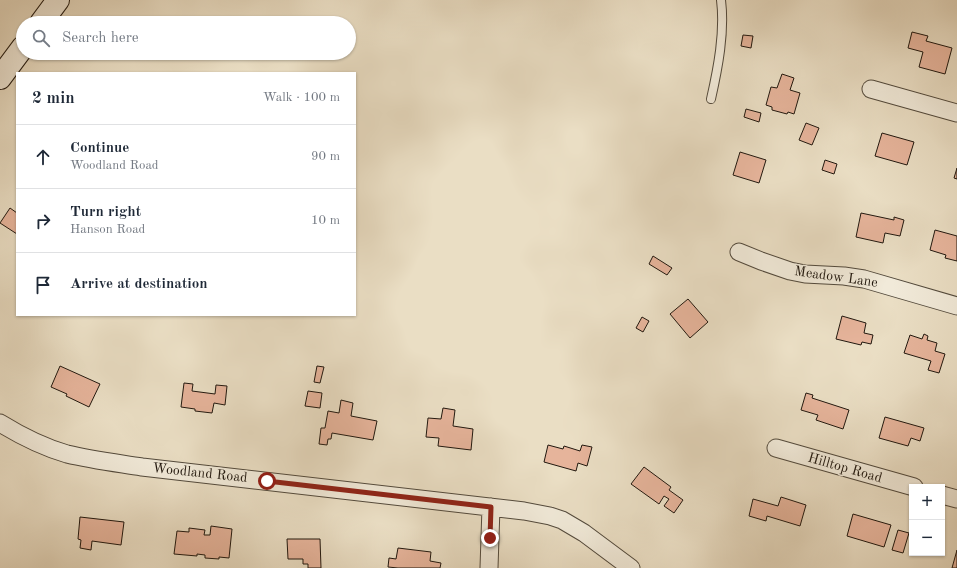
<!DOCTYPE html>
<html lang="en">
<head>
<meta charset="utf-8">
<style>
	:root { --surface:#fff; --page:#f2f2f3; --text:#1f2937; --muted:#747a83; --line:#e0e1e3 }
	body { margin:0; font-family:"Old Standard TT",serif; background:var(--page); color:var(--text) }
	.controls { position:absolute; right:12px; bottom:12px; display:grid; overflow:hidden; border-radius:0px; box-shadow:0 1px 3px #0004 }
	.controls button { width:36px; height:36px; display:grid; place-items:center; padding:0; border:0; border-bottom:1px solid var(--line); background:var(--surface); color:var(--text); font:20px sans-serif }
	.stop { position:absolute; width:12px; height:12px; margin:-9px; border:3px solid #8f2418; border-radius:50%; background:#fff }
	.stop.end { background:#8f2418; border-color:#fff; box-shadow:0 1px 4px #0008 }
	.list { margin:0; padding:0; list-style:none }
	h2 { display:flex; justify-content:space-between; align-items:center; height:52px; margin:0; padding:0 16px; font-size:17px }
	h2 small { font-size:13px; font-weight:400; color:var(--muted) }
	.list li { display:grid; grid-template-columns:26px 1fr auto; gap:12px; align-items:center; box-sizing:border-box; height:64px; padding:0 16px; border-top:1px solid var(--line) }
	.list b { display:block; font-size:15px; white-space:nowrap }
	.list p { margin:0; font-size:13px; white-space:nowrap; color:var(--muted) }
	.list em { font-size:13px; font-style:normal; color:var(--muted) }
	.icon { flex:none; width:22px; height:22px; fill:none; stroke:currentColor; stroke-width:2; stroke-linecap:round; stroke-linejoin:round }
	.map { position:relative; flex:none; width:957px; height:568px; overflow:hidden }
	.search { position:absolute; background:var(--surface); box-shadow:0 1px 3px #0004; left:16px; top:16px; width:340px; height:44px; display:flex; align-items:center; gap:10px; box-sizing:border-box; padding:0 14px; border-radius:22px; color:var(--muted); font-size:15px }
	.panel { position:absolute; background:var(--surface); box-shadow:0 1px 3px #0004; left:16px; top:72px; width:340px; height:244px; border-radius:0px }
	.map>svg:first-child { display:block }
	.building { fill:#e6b49b; stroke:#21180f }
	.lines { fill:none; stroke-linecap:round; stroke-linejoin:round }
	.lane-casing { stroke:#534a3c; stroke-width:10 }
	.street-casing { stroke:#534a3c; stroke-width:19 }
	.secondary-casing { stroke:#21180f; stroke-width:24 }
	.lane { stroke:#f1ead9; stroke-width:8 }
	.street { stroke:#f1ead9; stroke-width:17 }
	.secondary { stroke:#f1ead9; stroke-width:22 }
	.route { stroke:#8f2418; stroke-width:5 }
	.labels { text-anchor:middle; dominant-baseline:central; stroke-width:3; stroke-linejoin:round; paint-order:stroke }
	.street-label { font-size:14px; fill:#21180f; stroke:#f1ead9 }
</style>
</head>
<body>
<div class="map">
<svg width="957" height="568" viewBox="0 0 957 568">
	<rect width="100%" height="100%" fill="#eadec4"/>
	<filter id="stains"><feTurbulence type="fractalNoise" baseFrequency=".005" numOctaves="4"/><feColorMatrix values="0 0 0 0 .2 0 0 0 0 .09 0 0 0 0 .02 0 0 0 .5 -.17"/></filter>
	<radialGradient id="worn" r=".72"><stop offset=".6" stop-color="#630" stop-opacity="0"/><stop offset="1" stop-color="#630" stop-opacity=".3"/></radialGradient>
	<path class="building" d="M912 32 928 36 926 41 952 48 945 74 919 67 923 52 908 48Z
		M743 35 753 36 751 48 741 46Z
		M782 74 794 78 790 90 800 93 794 114 788 112 787 114 772 110V107L766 105 771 87 777 88Z
		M746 109 761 113 759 122 744 117Z
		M806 123 819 128 812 145 799 140Z
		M882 133 914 142 907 165 875 156Z
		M740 152 766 160 759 183 733 175Z
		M825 160 837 164 834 174 822 170Z
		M957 168V179L954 178Z
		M10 208 17 213V234L0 223Z
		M861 213 894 220V217L904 220 900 236 885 233 883 243 856 237Z
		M935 230 957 236V261L945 258 946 255 930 250Z
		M653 256 672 268 667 275 649 264Z
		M688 299 708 322 690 338 670 314Z
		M842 316 866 323 864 333 873 335 871 344 862 342 861 345 836 339Z
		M642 317 649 321 643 332 636 328Z
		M924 334 928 336 927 340 937 343 935 351 945 354 939 373 928 370 931 361 904 353 910 335 922 339Z
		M60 366 100 384 89 407 66 396 67 394 51 387Z
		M317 366 324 367 320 383 314 382Z
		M184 383 193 384 192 391 215 394 216 385 227 386 225 405 214 403 212 413 195 411V409L181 407Z
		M308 391 322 393 320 408 305 406Z
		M806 393 813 395 812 398 849 410 843 429 816 420 818 415 801 410Z
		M341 400 353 403 351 416 377 421 373 440 332 433 331 439H328L327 445 319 444 321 428H325L328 411 339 413Z
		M443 408 455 410 453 426 473 429 471 450 438 446 439 438 426 437 428 418 441 419Z
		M885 417 924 428 920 441 911 438 908 446 879 438Z
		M548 445 563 449 564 446 580 451 582 445 592 447 587 466 578 463 576 471 544 462Z
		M644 467 671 487 669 490 683 500 674 513 664 506 669 499 664 496 659 504 631 484Z
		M781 497 806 505 800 526 767 516 766 521 749 516 753 499 778 506Z
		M853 514 891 525 884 547 847 536Z
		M80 517 124 522 121 545 92 541 91 550 80 548 81 540 78 539Z
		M211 526 232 529 229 558 219 557V559L205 558V555L197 554V556L174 554 177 531 189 532V528L205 530 204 535H210Z
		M898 530 909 533 903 553 892 550Z
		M287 539H320L321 568H308V564H303V559H288Z
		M398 548 431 552 430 561 441 563 440 568H398L388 567 389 558 396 559Z
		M957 550V568H952Z"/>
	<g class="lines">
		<g class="lane-casing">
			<path id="lane" d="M711 99C718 68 725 32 721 0"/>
		</g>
		<g class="street-casing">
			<path id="street" d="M871 89 957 113
				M739 252 761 261 790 271 805 274 844 276 864 279 957 306
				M0 423C21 436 43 447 67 454 92 460 117 463 142 467L524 511 550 516 562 520 584 533 631 568
				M776 448 914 487
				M942 495 957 499
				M489 568 491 507"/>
		</g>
		<g class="secondary-casing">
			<path id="secondary" d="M41 23 58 0
				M0 78 23 47"/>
		</g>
		<use href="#lane" class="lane"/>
		<use href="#street" class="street"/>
		<use href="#secondary" class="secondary"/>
	</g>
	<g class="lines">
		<path class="route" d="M267 481 491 507 490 538"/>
	</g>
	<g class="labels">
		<g class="street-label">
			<text transform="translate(836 277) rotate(8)">Meadow Lane</text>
			<text transform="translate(845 468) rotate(16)">Hilltop Road</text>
			<text transform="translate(200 473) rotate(6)">Woodland Road</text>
		</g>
	</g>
	<rect width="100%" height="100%" filter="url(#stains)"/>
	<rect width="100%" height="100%" fill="url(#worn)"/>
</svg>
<div class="controls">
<button>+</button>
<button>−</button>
</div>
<div class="stop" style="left:267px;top:481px"></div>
<div class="stop end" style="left:490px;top:538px"></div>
<div class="search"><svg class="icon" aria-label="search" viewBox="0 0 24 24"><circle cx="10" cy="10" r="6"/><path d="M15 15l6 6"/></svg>Search here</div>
<section class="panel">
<h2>2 min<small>Walk · 100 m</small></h2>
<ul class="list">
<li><svg class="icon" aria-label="ahead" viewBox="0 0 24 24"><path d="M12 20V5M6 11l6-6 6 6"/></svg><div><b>Continue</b><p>Woodland Road</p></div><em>90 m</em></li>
<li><svg class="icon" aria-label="right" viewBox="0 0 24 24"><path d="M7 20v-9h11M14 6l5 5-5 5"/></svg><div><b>Turn right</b><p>Hanson Road</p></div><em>10 m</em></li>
<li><svg class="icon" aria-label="arrive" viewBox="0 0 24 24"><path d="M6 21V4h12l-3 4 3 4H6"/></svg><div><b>Arrive at destination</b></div></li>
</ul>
</section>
</div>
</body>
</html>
